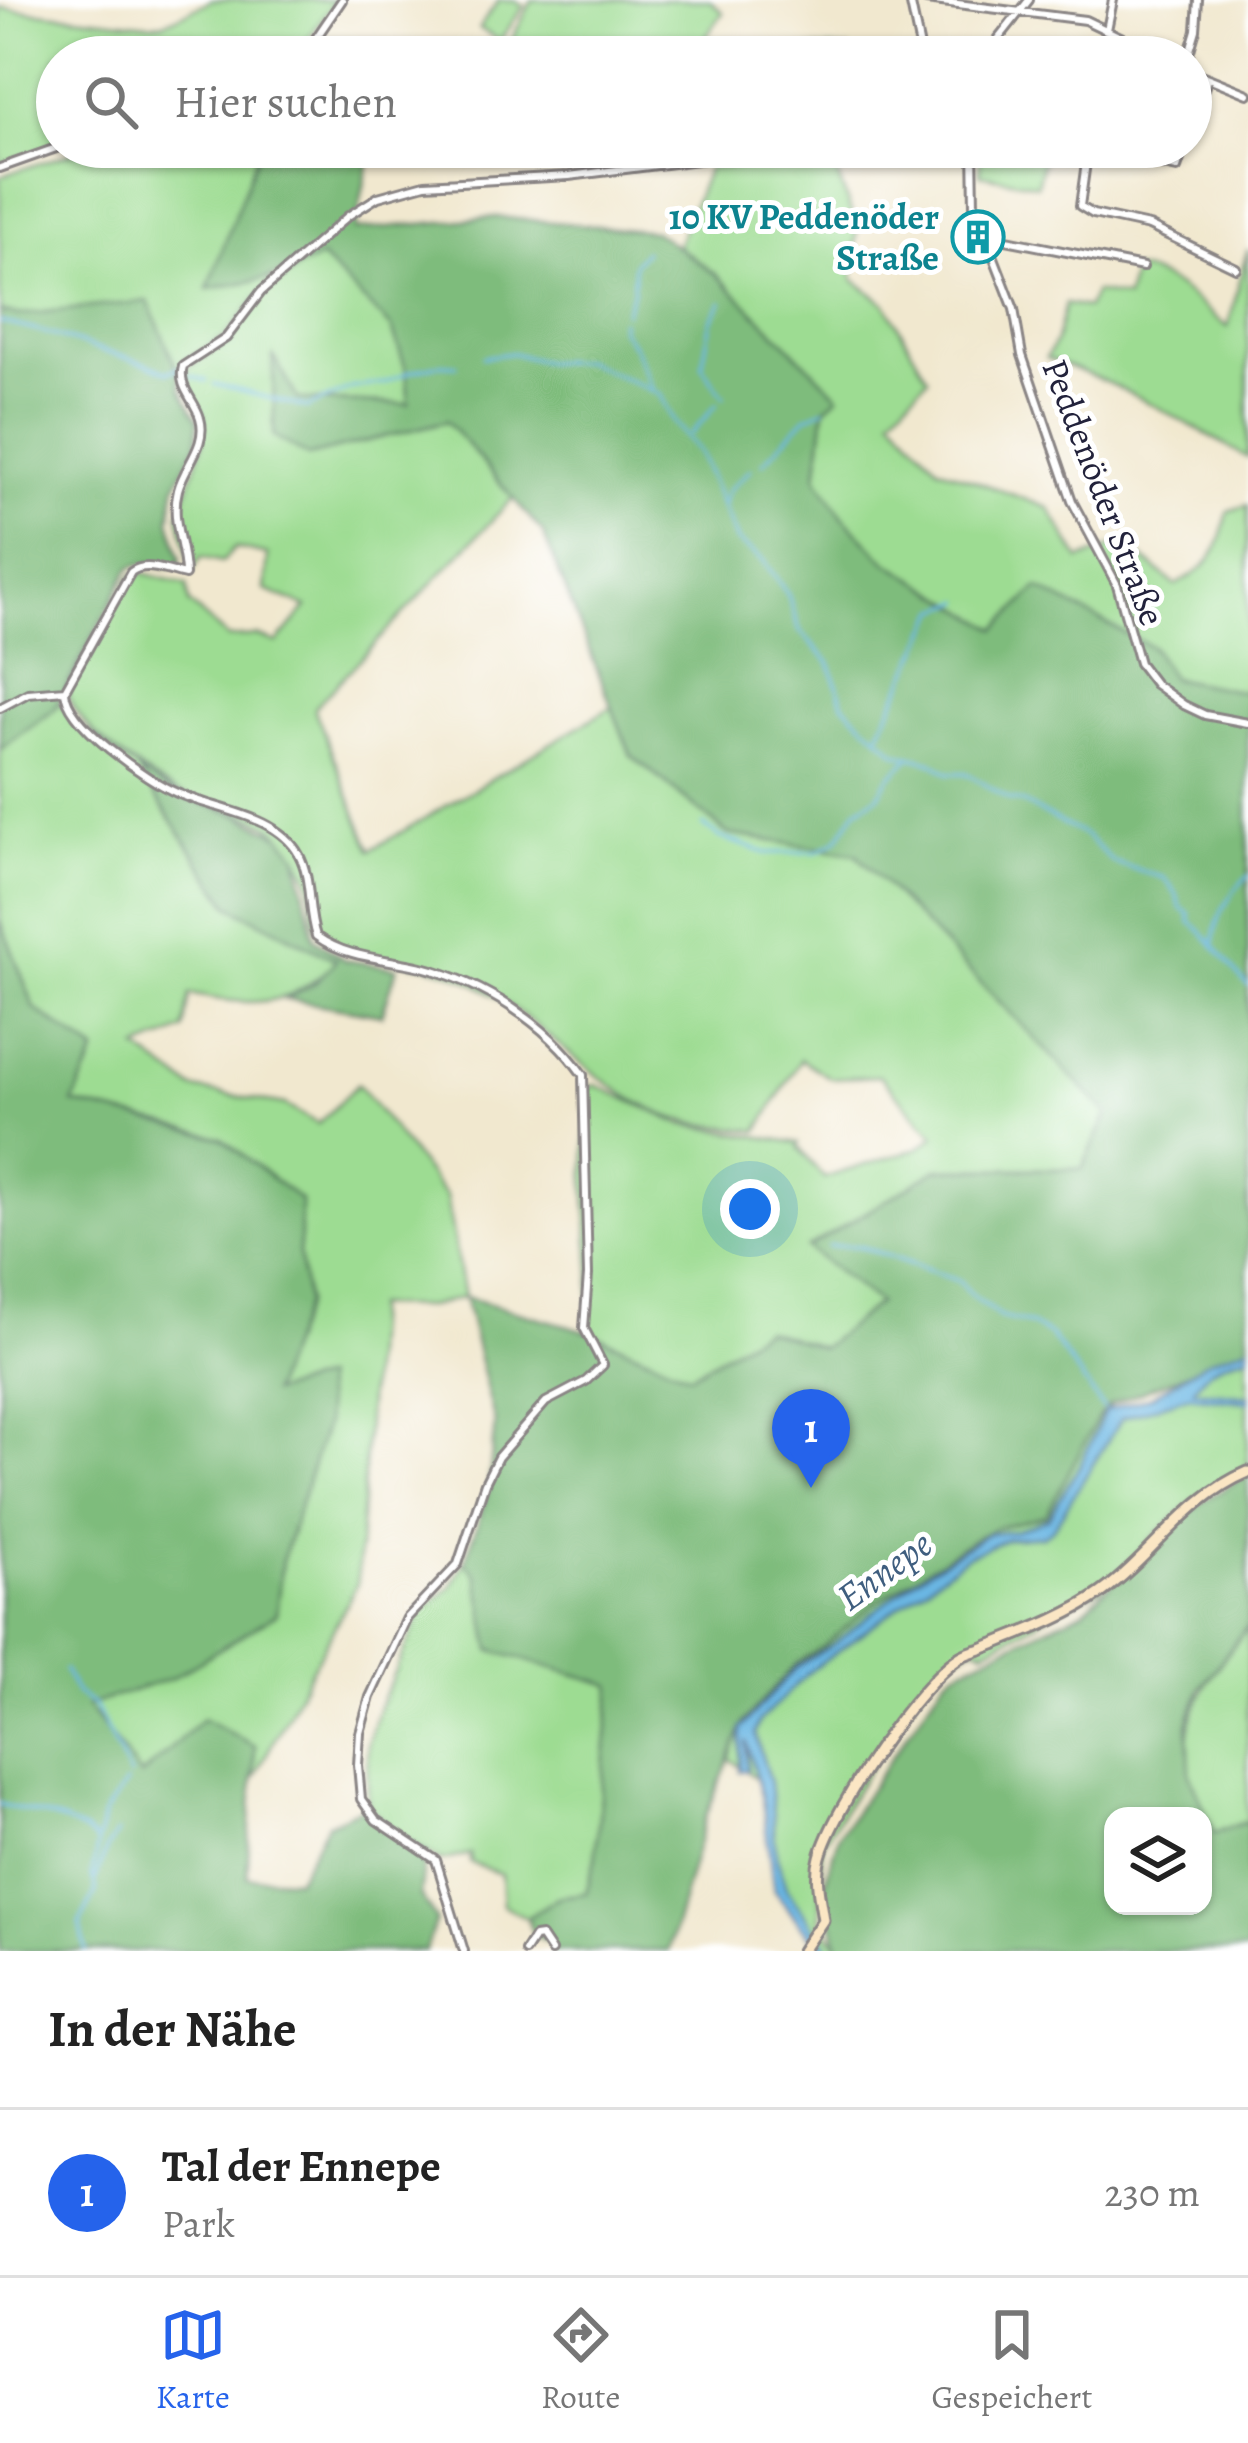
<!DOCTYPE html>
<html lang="de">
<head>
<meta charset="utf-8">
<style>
	:root { --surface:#fff; --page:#f6f6f6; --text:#222; --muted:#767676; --line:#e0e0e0; --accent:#2563eb }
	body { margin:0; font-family:Alegreya,serif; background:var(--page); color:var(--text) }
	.controls { position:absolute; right:36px; bottom:36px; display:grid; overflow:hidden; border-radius:24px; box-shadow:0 3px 9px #0004 }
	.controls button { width:108px; height:108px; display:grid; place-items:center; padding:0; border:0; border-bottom:3px solid var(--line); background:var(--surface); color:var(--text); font:60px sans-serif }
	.you { position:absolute; left:750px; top:1209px; width:42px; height:42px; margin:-30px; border:9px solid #fff; border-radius:50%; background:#1a73e8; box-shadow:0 0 0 18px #1a73e833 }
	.badge { display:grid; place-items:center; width:78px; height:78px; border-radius:50%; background:var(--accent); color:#fff; font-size:39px; font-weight:700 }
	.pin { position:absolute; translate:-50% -99px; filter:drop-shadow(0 3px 6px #0008) }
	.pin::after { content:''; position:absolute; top:63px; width:42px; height:36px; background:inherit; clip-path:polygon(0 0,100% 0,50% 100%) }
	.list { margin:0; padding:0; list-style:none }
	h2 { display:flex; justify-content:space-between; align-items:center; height:156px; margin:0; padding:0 48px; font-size:51px }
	h2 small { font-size:39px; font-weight:400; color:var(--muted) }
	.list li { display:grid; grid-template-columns:78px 1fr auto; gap:36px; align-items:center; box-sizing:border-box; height:168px; padding:0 48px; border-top:3px solid var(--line) }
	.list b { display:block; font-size:45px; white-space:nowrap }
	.list p { margin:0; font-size:39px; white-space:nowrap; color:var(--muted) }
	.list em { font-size:39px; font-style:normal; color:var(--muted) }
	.icon { flex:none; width:66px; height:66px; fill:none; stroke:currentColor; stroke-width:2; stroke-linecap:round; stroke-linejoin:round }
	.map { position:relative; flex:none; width:1248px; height:1951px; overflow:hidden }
	.search { position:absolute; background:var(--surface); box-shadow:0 3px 9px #0004; left:36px; right:36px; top:36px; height:132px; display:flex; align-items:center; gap:30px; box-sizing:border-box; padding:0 42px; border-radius:66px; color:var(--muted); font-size:45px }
	.sheet { height:324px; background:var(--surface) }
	nav { display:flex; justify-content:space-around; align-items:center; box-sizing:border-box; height:168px; border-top:3px solid var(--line); background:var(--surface); font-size:33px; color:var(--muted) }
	nav a { display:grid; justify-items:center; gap:6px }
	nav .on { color:var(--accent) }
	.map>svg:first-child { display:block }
	.green { fill:#9ddc92; stroke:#607f66; stroke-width:3 }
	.forest { fill:#7ebc7c; stroke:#506f5c; stroke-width:3; fill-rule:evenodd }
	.water { fill:#6bb7e4; stroke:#466c90; stroke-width:3 }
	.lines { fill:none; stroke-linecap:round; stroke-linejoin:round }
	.stream { stroke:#6bb7e4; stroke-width:3 }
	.street-casing { stroke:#8a8585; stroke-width:12 }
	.secondary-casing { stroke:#8a8585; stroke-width:15 }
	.street { stroke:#fff; stroke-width:6 }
	.secondary { stroke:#fbe6c4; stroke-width:9 }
	.labels { text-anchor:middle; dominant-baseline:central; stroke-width:10; stroke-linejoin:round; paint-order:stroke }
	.culture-label { font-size:36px; font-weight:bold; fill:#0d838f; stroke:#fff; text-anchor:end }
	.street-label { font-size:36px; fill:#22223b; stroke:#fff }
	.water-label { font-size:39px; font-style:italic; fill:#3f5e7f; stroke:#fff }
</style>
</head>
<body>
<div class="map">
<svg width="1248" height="1951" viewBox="0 0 1248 1951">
	<rect width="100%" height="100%" fill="#fff"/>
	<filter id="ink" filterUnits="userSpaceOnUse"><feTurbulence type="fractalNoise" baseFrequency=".00833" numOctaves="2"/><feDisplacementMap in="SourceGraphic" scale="24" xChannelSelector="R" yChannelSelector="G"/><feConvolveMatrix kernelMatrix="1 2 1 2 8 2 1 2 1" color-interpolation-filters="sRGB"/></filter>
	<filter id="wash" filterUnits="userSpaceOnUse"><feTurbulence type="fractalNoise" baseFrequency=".004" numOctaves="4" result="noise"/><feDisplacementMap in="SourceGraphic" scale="48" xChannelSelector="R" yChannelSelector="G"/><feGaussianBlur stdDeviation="2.7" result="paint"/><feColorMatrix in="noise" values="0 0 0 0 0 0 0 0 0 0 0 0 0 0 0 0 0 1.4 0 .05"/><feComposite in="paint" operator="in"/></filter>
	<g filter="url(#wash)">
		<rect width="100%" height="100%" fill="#f1e8cf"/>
		<path class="green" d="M212 0H335L296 57H57V145L0 165V8L149 24 164 23Z
			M499 0H515L524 6 500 41 479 28Z
			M532 0H710L723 13 704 39 715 41 714 57H547L510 43Z
			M720 48 849 49 848 57H719Z
			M89 147H260L209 288 274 277 225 337 184 361 179 374 0 311V176Z
			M980 147H1046L1037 185 980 174Z
			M785 165 836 171 857 228 853 279 886 304 928 378 892 416 938 467 1049 508 1080 560 1124 542 1175 585C1212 567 1220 551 1228 511L1248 505V693L1171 678 997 629 887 562 842 516 817 477 825 408 838 395 717 275 677 246 708 168Z
			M1248 249V458C1182 420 1118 383 1046 358L1056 341 1065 304 1087 308 1095 292 1126 298 1134 269C1173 275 1197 304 1228 327Z
			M321 258 392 328 406 369 410 404 298 400 274 358 308 456 447 421 513 498 314 708 371 850 612 707 631 755 728 834 856 854 1108 1114 1082 1169H938L1106 1366 1110 1413C1160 1402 1200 1367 1248 1348V1469L1226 1478 1196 1498 1100 1589 985 1650 975 1646 943 1663 918 1692 822 1844 820 1923 843 1951H809L816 1938 777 1883 763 1783 622 1681 491 1650 612 1685 595 1859 586 1894 558 1897 527 1918 503 1905 501 1874 470 1863V1854L441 1861 400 1836 368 1806 367 1744 378 1709 422 1611 451 1587 465 1561 476 1574 731 1350 690 1375 587 1331 591 1274 585 1176 588 1087 596 1085 681 1124 799 1143 798 1147 824 1178 919 1148 935 1136 880 1076 830 1078 801 1059 758 1131C727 1126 690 1126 660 1113 583 1080 534 1009 457 975 419 959 370 964 334 944 305 928 317 905 309 880 304 867 284 836 272 828 250 812 205 804 178 792 148 779 70 724 67 691L132 575 144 573 187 585 189 603 228 638 257 636 277 643 307 607 265 590 268 555 235 548 222 562 201 557 192 572 179 515 203 444 204 415 187 387V368L231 339 263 294 305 263Z
			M58 701 83 729 137 769 230 906 336 960C292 1009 252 1007 190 994L184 1030 138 1049 194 1089 285 1105 318 1124 358 1084 446 1197 464 1297 428 1307 374 1306 357 1584 253 1780 255 1746 141 1777 86 1705 172 1678 276 1614 282 1560 326 1422 270 1394 306 1302 299 1255 301 1202 221 1138 72 1103 96 1052 35 1009 0 920V749L54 710Z
			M1248 1628V1821L1214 1833C1206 1814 1193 1792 1189 1772 1179 1715 1213 1669 1248 1628Z"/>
		<path class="forest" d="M260 147H372L355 230 496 217 654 231 717 275 839 396 825 408 817 477 842 516 887 562 997 629 1038 588 1153 648 1171 678 1248 693V1355L1192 1371 1109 1405 1099 1416 1046 1515 997 1528 975 1538 878 1601 824 1646 796 1664 744 1722 706 1816 668 1951H553L548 1941 534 1936 527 1918 558 1897 586 1893 595 1859 612 1685 491 1650 477 1575 465 1562 488 1492 495 1423 464 1297 587 1331 690 1375 764 1329 822 1348 878 1303 807 1248 938 1169H1082L1108 1114 856 854 728 834 631 755 543 533 447 421 308 456 274 436 273 355 298 400 409 404 406 369 392 328 321 258 274 277 208 289Z
			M148 301 179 374 181 389 198 420 197 444 176 484 170 520 181 559 178 567C160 572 146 556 129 569L54 710 0 749V311L18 315Z
			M137 769 173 793 239 815 282 837 297 855 314 938 345 960 397 968 382 1015 286 999 315 983 336 960 230 906Z
			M0 920 35 1009 96 1052 73 1103 221 1138 301 1201 299 1255 306 1302 271 1393 323 1378 326 1423 282 1560 276 1614 172 1678 87 1706 141 1776 203 1718 255 1746 247 1877 297 1879 327 1824 364 1807 371 1818 426 1853 420 1895 436 1920 425 1951H0Z
			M1248 1475V1625L1200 1689 1188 1724 1190 1774 1214 1833 1248 1821V1951H839L824 1886 838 1836 944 1680 955 1671 1082 1611 1203 1501ZM1113 1816H1203V1906H1113Z"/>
		<path class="water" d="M1248 1346V1355C1224 1360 1206 1368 1194 1390L1248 1396V1402L1188 1396 1122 1418 1052 1530 1042 1536 1007 1539 969 1555 809 1672 759 1722 755 1733 770 1783 776 1854 786 1888 831 1951H822L774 1891 762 1798 746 1741 747 1771 740 1772 741 1728 797 1667 835 1643 916 1578 987 1534 1015 1531 1048 1518 1081 1463 1105 1411 1152 1396 1208 1360Z"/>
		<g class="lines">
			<path class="stream" d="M722 302 711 320 702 366 724 397
				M625 313 633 290 634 263 645 251
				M621 320V329L634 346 652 388
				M0 322C33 329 62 336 93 348 118 357 144 360 167 372L179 368
				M483 357 513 353 545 362 585 361 660 394 674 422 699 452 737 541 763 560 788 595 800 631 830 663 843 703 853 714 897 753 932 762 948 773H966L1010 800 1021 802 1086 836 1113 862 1164 878 1176 893 1181 908 1190 914V922C1210 935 1229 967 1248 986
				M191 376 207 381
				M214 384 307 408 351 388 384 383 409 372 440 364 457 365
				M691 434 717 404
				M763 463 806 417 824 409
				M723 503 728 490 751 469
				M879 734 938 610 963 601
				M703 825 720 837 766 853 817 852 837 840 857 809 878 796 888 779 909 758
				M1214 947C1214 919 1229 894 1248 876
				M828 1246H859L959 1281 970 1294 1000 1317 1030 1324 1051 1336 1104 1409
				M64 1670 77 1694 94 1705 130 1776
				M0 1804C29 1813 79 1820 98 1843L92 1874 96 1892 80 1923 86 1951
				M99 1839 103 1815 126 1783
				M95 1880 107 1848 117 1833"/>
		</g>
	</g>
	<g filter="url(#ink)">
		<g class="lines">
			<g class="street-casing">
				<path id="street" d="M910 0 922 57
					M926 0 1085 20 1162 57
					M1107 30 1113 0
					M303 57 342 0
					M984 57 1029 0
					M1188 57 1196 30 1198 0
					M1191 71 1248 94
					M1191 127 1207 80
					M973 147 974 206 1014 309 1022 355 1072 501 1117 585 1139 663 1155 684 1184 705 1205 715 1248 723
					M1084 147 1177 168 1184 147
					M1088 148 1080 206 1093 214 1149 226 1236 268
					M0 168 59 147
					M986 236 1143 267
					M65 690C65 724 147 780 177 793 215 810 277 814 299 855 312 879 307 910 316 936 348 959 385 958 422 967 484 983 546 1023 583 1075L588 1275 584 1328 603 1365 586 1381 546 1402 498 1457 485 1483 458 1564 407 1618 370 1697 360 1733 358 1765 361 1799 376 1820 436 1860 464 1951
					M65 690 131 572C145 561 168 571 185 575 185 545 170 521 178 490 184 466 208 445 200 418 195 399 177 388 183 366L226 338 261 292 348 216 378 197 425 184 569 176 722 157 838 164 855 161 876 147
					M0 708 28 693 65 690
					M525 1951 534 1937 541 1936 551 1951"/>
			</g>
			<g class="secondary-casing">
				<path id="secondary" d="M802 1951 823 1920C820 1898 814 1878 820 1857 834 1807 917 1684 960 1657 968 1652 977 1651 986 1647 1024 1632 1067 1617 1101 1593 1154 1555 1186 1498 1248 1472"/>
			</g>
			<use href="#street" class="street"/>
			<use href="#secondary" class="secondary"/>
		</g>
	</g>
	<defs>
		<g id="building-ring" transform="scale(2.7)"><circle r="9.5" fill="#fff" stroke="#0f9aa8" stroke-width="1.5"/><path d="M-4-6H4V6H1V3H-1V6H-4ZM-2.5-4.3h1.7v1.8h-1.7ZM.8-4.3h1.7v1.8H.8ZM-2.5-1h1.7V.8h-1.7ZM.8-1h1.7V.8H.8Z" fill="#0f9aa8"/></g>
	</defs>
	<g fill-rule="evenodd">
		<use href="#building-ring" x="978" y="237"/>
	</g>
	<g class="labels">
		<g class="culture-label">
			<text x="939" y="216">10 KV Peddenöder<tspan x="939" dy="41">Straße</tspan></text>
		</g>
		<g class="street-label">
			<text transform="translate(1104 492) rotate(69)">Peddenöder Straße</text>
		</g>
		<g class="water-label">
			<text transform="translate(884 1570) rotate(-36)">Ennepe</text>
		</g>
	</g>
</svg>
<div class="controls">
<button><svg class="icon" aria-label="layers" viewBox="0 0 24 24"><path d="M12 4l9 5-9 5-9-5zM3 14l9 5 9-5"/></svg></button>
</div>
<div class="you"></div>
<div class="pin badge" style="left:811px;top:1488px">1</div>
<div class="search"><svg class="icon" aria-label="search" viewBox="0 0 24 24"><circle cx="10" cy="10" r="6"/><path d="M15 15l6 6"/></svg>Hier suchen</div>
</div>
<section class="sheet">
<h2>In der Nähe<small></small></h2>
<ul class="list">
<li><span class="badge">1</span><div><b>Tal der Ennepe</b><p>Park</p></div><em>230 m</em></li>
</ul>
</section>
<nav>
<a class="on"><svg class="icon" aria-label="map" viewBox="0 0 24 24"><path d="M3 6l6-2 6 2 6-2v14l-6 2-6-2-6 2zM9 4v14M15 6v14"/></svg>Karte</a>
<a><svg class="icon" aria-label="directions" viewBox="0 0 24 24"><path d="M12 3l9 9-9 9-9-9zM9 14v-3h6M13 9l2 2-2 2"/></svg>Route</a>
<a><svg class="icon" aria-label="saved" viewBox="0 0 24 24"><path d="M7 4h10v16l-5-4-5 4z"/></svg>Gespeichert</a>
</nav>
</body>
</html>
